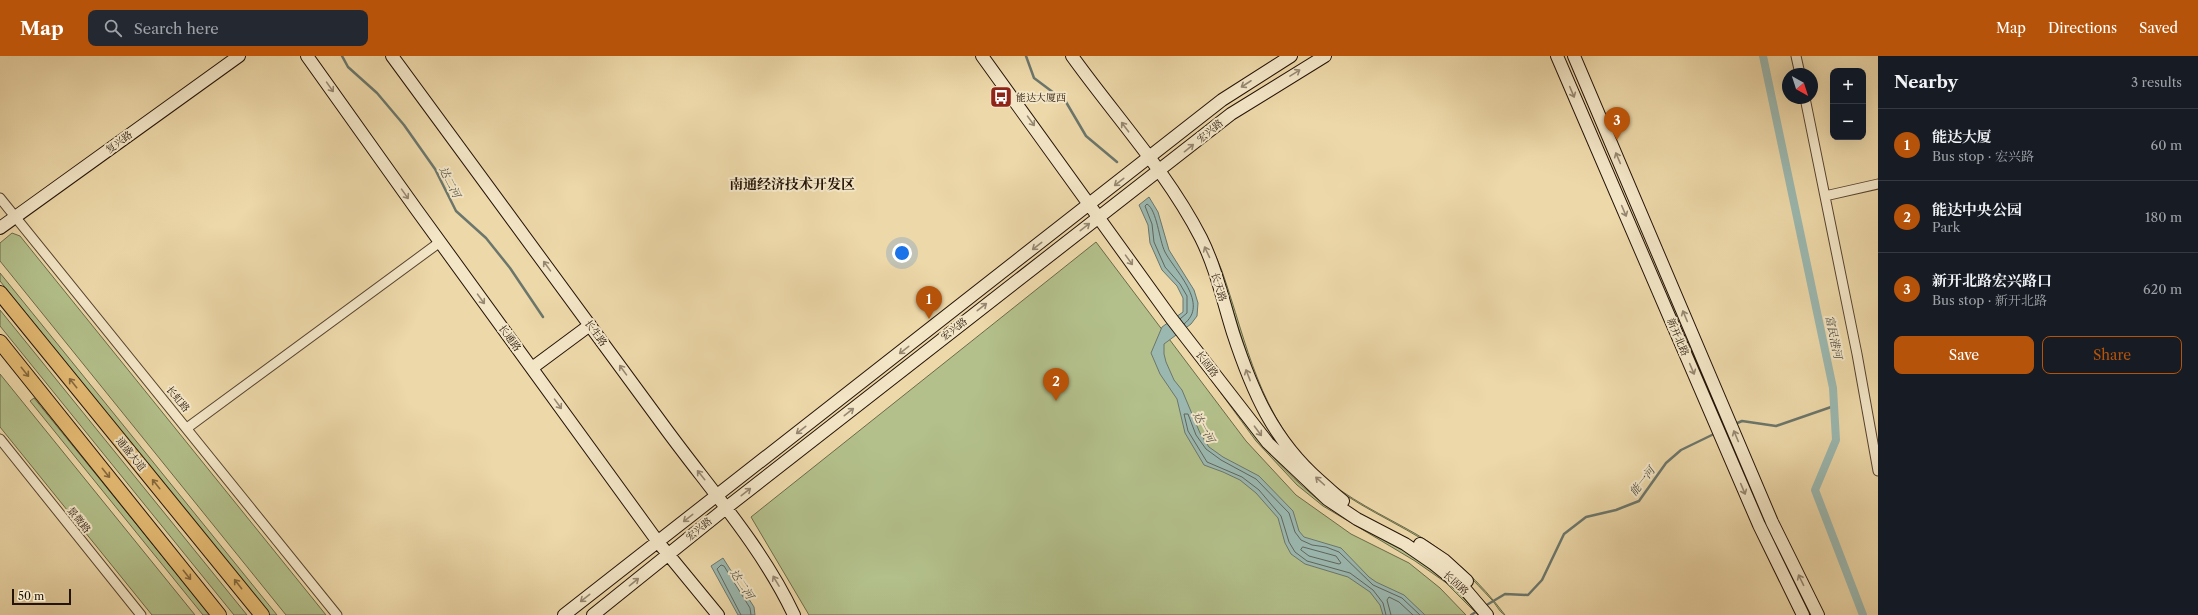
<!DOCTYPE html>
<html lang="en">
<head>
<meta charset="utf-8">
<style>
	:root { --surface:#171b24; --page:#242831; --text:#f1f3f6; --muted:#9ea1a6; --line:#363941; --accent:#b45309 }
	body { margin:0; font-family:"Libre Caslon Text","Noto Serif SC",serif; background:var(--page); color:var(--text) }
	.controls { position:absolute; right:12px; top:12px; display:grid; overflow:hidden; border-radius:8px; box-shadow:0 4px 16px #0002 }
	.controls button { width:36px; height:36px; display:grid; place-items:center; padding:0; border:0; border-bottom:1px solid var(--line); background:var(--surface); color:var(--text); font:20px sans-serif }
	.compass { position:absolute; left:1782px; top:12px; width:36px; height:36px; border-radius:50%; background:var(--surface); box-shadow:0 4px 16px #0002; rotate:141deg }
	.scale { position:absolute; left:12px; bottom:10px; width:59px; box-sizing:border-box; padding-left:4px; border:2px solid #241307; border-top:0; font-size:11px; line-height:14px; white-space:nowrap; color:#241307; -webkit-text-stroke:3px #f3e6c7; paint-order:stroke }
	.you { position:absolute; left:902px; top:197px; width:14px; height:14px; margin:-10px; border:3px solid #fff; border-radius:50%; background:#1a73e8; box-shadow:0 0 0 6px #1a73e833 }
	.badge { display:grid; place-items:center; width:26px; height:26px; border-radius:50%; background:var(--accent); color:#fff; font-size:13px; font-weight:700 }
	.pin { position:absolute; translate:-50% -33px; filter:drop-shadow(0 1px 2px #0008) }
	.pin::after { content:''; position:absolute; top:21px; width:14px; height:12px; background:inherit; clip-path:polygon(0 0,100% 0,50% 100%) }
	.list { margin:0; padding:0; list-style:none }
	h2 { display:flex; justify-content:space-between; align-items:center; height:52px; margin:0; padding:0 16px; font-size:17px }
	h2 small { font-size:13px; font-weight:400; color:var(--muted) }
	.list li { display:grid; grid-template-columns:26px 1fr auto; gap:12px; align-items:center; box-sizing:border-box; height:72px; padding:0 16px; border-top:1px solid var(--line) }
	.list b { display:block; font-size:15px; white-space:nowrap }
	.list p { margin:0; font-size:13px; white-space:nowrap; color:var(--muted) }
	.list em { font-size:13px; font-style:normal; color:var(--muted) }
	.actions { display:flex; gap:8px; padding:12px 16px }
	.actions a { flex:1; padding:9px 0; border:1px solid var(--accent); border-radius:8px; text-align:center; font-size:14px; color:var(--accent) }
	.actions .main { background:var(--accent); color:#fff }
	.icon { flex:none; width:22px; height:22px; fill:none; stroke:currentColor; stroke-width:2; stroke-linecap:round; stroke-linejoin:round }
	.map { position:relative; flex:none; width:1878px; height:559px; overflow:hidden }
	header { display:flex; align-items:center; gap:24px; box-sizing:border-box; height:56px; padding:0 20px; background:var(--accent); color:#fff }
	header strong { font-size:19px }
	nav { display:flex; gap:22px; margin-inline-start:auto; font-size:14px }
	.search { width:280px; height:36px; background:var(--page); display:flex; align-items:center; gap:10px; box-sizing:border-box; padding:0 14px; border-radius:8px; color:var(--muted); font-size:15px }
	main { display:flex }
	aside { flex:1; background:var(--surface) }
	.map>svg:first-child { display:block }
	.green { fill:#b3c08b; stroke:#6c6a49 }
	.water { fill:#9bb8b0; stroke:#6b766c }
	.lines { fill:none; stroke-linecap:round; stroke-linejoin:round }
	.shore { stroke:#60665c; stroke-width:1 }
	.stream { stroke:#6b766c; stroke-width:2.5 }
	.canal { stroke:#9bb8b0; stroke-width:8 }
	.street-casing { stroke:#564430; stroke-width:11 }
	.secondary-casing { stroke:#241307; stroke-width:14 }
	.primary-casing { stroke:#241307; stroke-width:16 }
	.street { stroke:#f3e6c7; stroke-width:9 }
	.secondary { stroke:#f3e6c7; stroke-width:12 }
	.primary { stroke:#e6bc74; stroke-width:14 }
	.oneway { stroke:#968771 }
	.oneway2 { stroke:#85683e }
	.labels { text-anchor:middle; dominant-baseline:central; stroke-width:4; stroke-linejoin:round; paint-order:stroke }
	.poi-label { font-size:10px; fill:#241307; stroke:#f3e6c7; text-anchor:start }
	.street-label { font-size:10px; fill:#241307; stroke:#f3e6c7 }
	.water-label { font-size:11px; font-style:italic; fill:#4e4d42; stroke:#f3e6c7 }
	.district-label { font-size:14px; font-weight:bold; fill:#241307; stroke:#f3e6c7 }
</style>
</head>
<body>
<header>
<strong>Map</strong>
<div class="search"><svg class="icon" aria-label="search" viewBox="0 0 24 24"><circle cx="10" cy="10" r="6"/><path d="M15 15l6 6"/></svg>Search here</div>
<nav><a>Map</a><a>Directions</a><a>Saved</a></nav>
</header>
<main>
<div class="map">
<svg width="1878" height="559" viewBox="0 0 1878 559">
	<rect width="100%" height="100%" fill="#edd8a9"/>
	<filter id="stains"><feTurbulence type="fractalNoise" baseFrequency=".005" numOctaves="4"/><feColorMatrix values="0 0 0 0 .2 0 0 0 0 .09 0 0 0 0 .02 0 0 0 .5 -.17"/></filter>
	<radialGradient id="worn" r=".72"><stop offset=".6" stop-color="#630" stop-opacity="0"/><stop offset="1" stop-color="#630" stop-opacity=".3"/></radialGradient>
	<path class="green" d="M1199 166C1206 182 1216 198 1222 215 1248 290 1258 358 1319 417 1347 443 1383 459 1416 478 1451 498 1481 527 1505 559 1499 556 1496 548 1491 543 1474 525 1457 506 1436 492 1398 466 1352 449 1318 418 1259 362 1245 289 1221 216 1215 199 1206 182 1199 166Z
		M12 177 20 180 326 559H286L0 205V187Z
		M1096 186 1246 385 1296 439 1351 478 1409 507 1440 532 1466 559H809L751 461Z
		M0 217 277 559H270L0 225Z
		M0 254 247 559H234L0 270Z
		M1185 288C1228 344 1267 405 1324 448 1345 464 1371 476 1395 489 1426 508 1456 530 1478 559L1445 526 1415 505 1323 450 1297 429 1256 385Z
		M0 318 195 559H152L0 371Z
		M34 342 210 559H203L30 345Z"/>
	<path class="water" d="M1149 141 1158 156 1169 194 1194 234 1198 247 1197 260 1191 268 1164 288V298L1166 306 1174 324 1182 334 1200 377 1209 391 1223 401 1259 420 1293 455 1299 475 1304 481 1341 492 1369 521 1376 526 1404 539 1425 559H1383L1380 549 1370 536 1348 521 1305 508 1291 498 1285 487 1278 462 1256 437 1240 424 1223 416 1204 409 1185 377 1177 343 1160 318 1151 297 1162 271 1183 256V242L1177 230 1162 214 1150 187 1148 169 1139 149Z
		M723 502 754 551 755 559H738L711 510Z"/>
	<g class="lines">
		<path class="shore" d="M1180 263 1187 257V240L1180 228 1165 211 1154 186 1152 168 1145 150 1147 148C1157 154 1159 184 1165 196 1175 215 1210 248 1184 268
			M1303 491 1336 500 1341 507 1339 508 1309 500 1301 494Z
			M741 559 717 513 721 509 724 510 750 552 751 559
			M1386 559 1383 547 1373 534 1350 517 1307 505 1295 496 1289 486 1281 460 1259 434 1242 421 1207 406 1188 375 1184 358H1188L1196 379 1206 393 1221 404 1256 423 1289 457 1295 476 1301 484 1312 489 1326 491 1339 496 1373 529 1402 542 1420 559
			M1391 559 1387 544 1389 541 1399 546 1413 559"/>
		<path class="stream" d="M342 0 348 11 377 37 404 69 435 113 456 155 486 182 510 212 543 261
			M1026 0 1034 22 1066 46 1086 80 1117 106
			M1735 368 1742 365 1776 370 1834 350
			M1485 550 1505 538 1528 539 1542 524 1564 478 1586 461 1616 454 1639 445 1666 407 1681 394 1716 377
			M1471 559 1479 554"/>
		<path class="canal" d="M1763 0 1833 332 1836 384 1815 434 1863 559"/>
		<g class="street-casing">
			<path id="street" d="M1796 0 1800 18
				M1805 42 1857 298 1878 415
				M1825 140 1878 128
				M0 142 337 559
				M187 372 440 186
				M0 383 141 559"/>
		</g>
		<g class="secondary-casing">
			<path id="secondary" d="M307 0 416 153 658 486 718 559
				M392 0C483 122 573 245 663 369 708 431 761 489 794 559
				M982 0 1171 262 1268 387 1327 443 1357 463 1405 488 1434 508 1464 532 1487 559
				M1072 0C1115 60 1167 116 1201 182 1216 212 1223 245 1233 277 1252 335 1273 384 1320 425 1328 432 1335 439 1343 445
				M1557 0 1759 469 1803 559
				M1574 0 1772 466 1818 559
				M0 172 239 0
				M532 312 590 269
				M1420 488 1444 504 1467 525
				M564 559 1222 44 1291 0
				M593 559 726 452 1231 58 1325 0"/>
		</g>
		<g class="primary-casing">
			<path id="primary" d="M0 237 262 559
				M0 286 219 559"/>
		</g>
		<use href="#street" class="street"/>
		<use href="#secondary" class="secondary"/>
		<use href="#primary" class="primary"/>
	</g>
	<defs><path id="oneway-shaft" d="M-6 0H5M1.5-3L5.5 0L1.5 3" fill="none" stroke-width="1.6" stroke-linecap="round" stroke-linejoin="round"/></defs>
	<g class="oneway">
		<use href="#oneway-shaft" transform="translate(1295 17) rotate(-32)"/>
		<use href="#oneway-shaft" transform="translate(1246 28) rotate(147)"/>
		<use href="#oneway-shaft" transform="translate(330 31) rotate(55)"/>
		<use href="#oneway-shaft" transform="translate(1572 36) rotate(67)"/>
		<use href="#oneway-shaft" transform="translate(1031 65) rotate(54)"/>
		<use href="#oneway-shaft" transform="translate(1125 71) rotate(-127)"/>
		<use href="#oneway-shaft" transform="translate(1189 92) rotate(-39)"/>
		<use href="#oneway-shaft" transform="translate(1618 102) rotate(-113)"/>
		<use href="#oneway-shaft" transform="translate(1119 126) rotate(142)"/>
		<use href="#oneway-shaft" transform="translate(405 138) rotate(55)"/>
		<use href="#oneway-shaft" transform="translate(1624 155) rotate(67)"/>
		<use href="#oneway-shaft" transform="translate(1085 171) rotate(-38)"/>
		<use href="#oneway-shaft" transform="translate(1037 190) rotate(142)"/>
		<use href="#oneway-shaft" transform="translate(1207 196) rotate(-115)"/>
		<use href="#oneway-shaft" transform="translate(1129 204) rotate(54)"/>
		<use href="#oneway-shaft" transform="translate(547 210) rotate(-126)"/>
		<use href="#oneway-shaft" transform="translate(481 243) rotate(54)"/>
		<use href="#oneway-shaft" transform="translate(982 251) rotate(-38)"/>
		<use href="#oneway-shaft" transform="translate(1685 260) rotate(-113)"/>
		<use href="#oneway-shaft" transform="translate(904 294) rotate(142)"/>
		<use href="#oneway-shaft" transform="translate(1692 313) rotate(67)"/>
		<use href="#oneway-shaft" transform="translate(623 314) rotate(-126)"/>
		<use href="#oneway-shaft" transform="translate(1248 319) rotate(-111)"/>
		<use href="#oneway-shaft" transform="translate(558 348) rotate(54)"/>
		<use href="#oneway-shaft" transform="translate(849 356) rotate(-38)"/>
		<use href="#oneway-shaft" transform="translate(801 374) rotate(142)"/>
		<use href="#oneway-shaft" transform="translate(1258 375) rotate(53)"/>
		<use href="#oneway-shaft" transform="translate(1736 380) rotate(-113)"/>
		<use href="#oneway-shaft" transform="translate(701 419) rotate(-129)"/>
		<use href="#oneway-shaft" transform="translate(1320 425) rotate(-138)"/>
		<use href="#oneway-shaft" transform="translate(1743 433) rotate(67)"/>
		<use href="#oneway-shaft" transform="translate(746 436) rotate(-38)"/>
		<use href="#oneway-shaft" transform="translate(688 462) rotate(142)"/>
		<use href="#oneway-shaft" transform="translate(1801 524) rotate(-116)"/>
		<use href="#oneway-shaft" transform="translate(776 525) rotate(-121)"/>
		<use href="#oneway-shaft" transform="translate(634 526) rotate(-39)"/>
		<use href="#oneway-shaft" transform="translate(585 542) rotate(142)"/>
	</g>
	<g class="oneway2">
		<use href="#oneway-shaft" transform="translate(25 316) rotate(51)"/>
		<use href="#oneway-shaft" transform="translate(73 327) rotate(-129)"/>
		<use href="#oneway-shaft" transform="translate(106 417) rotate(51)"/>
		<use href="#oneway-shaft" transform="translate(156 428) rotate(-129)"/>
		<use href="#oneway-shaft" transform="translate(187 519) rotate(51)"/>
		<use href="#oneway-shaft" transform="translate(238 528) rotate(-128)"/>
	</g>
	<defs>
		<g id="bus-square" transform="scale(1.15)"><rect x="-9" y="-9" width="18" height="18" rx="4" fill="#8f2418" stroke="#f3e6c7"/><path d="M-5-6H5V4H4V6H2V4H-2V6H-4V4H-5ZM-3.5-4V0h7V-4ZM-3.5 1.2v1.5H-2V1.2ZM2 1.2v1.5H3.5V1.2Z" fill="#fff"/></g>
	</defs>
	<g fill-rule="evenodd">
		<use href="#bus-square" x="1001" y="41"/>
	</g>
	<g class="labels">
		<g class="poi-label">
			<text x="1016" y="41">能达大厦西</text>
		</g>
		<g class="street-label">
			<text transform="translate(1210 75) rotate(-39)">宏兴路</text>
			<text transform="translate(119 86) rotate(-36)">复兴路</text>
			<text transform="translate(1219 231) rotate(73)">长天路</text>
			<text transform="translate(954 273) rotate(-38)">宏兴路</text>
			<text transform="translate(596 277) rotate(54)">长生路</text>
			<text transform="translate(1678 281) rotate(67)">新开北路</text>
			<text transform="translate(510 282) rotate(54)">长通路</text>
			<text transform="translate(1207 308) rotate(53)">长固路</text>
			<text transform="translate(178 343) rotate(51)">长虹路</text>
			<text transform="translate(131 398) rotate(51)">通盛大道</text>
			<text transform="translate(79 464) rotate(51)">景微路</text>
			<text transform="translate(699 473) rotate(-39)">宏兴路</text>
			<text transform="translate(1456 527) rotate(42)">长固路</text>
		</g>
		<g class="water-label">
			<text transform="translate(450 126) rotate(63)">达二河</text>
			<text transform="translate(1834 281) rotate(78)">富民港河</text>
			<text transform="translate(1204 371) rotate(62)">达一河</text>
			<text transform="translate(1642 425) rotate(-52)">能一河</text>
			<text transform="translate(742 528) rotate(57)">达二河</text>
		</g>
		<g class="district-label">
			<text x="792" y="128">南通经济技术开发区</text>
		</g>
	</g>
	<rect width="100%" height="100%" filter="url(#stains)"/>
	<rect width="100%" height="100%" fill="url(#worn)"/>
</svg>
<div class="controls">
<button>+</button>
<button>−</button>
</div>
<svg class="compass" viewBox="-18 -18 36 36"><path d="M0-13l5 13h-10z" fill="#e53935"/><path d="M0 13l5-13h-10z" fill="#9ea1a6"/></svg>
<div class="scale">50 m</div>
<div class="you"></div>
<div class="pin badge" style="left:929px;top:263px">1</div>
<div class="pin badge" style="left:1056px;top:345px">2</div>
<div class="pin badge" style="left:1617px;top:84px">3</div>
</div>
<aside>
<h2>Nearby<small>3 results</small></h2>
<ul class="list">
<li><span class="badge">1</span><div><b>能达大厦</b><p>Bus stop · 宏兴路</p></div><em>60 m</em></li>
<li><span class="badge">2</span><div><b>能达中央公园</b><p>Park</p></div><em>180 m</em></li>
<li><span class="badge">3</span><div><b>新开北路宏兴路口</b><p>Bus stop · 新开北路</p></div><em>620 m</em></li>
</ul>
<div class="actions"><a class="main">Save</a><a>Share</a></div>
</aside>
</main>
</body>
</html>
